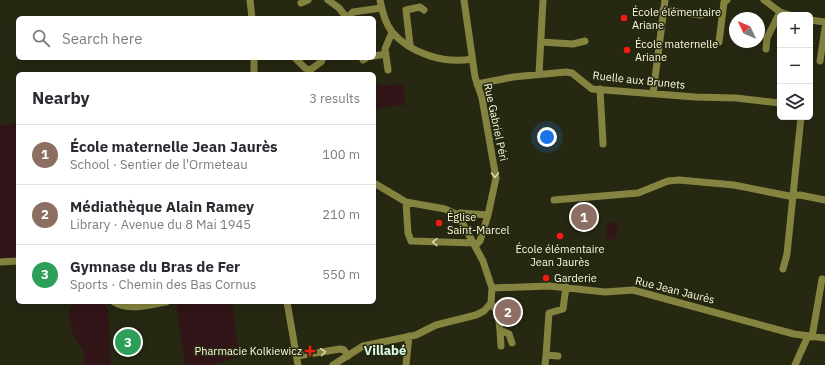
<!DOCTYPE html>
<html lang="en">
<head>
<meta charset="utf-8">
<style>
	:root { --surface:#fff; --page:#f7f7f7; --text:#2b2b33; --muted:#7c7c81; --line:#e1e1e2; --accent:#2563eb }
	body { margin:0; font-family:"IBM Plex Sans",sans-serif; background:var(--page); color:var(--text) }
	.controls { position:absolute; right:12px; top:12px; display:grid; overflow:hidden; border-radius:6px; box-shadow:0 4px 16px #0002 }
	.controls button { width:36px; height:36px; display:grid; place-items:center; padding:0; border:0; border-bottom:1px solid var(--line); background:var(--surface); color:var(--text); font:20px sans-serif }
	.compass { position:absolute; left:729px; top:12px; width:36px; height:36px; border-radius:50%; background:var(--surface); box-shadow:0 4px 16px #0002; rotate:314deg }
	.you { position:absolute; left:547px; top:137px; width:14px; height:14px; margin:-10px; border:3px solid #fff; border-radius:50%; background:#1a73e8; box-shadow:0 0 0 6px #1a73e833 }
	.badge { display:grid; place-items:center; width:26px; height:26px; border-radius:50%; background:var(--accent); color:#fff; font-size:13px; font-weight:700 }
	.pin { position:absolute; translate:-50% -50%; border:2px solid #fff; box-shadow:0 1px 4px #0006 }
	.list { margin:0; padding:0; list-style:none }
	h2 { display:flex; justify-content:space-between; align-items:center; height:52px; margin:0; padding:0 16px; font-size:17px }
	h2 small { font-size:13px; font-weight:400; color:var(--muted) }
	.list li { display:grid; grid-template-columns:26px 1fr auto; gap:12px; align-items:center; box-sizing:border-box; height:60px; padding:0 16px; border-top:1px solid var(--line) }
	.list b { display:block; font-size:15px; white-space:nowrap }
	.list p { margin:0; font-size:13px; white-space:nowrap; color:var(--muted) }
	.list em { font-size:13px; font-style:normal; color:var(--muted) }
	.icon { flex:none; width:22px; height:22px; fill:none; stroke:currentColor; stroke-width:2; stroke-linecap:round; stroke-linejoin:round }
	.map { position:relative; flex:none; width:825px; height:365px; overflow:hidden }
	.search { position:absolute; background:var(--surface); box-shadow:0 4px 16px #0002; left:16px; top:16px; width:360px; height:44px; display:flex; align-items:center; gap:10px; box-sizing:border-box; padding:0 14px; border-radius:6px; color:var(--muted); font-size:15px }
	.panel { position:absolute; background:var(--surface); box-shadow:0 4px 16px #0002; left:16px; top:72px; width:360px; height:232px; border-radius:6px }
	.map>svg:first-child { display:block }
	.green { fill:#321518 }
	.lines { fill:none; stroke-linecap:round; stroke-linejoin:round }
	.minor { stroke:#848340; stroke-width:7 }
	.oneway { stroke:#d7d8ac }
	.poi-dot { fill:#f21c12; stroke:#262812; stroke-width:1.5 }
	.labels { text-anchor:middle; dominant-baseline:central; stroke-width:3; stroke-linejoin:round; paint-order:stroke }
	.poi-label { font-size:11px; fill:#fbfddb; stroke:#262812; text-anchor:start }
	.street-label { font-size:11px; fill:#fbfddb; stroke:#262812 }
	.quarter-label { font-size:13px; font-weight:bold; fill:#ddfde7; stroke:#262812 }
</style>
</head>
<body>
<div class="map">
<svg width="825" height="365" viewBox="0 0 825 365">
	<rect width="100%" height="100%" fill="#262812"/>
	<path class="green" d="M378 83 379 86 403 84 405 105 374 109V84Z
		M18 123V257L0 258V126Z
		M611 222 618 225 615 240 606 238 607 223Z
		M74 302H103L108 310 111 365H83L84 353 73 334 68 312Z
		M176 302H232L239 357 212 365H185Z"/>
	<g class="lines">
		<path class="minor" d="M250 0 252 18
			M328 0 339 8 347 18
			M380 0C382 11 385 23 392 32 411 54 445 64 472 59
			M464 0 475 77 482 98 496 178 488 215 480 241 475 246
			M764 0 780 12 790 15
			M301 3 308 0
			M663 10 701 15
			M348 17 353 12 381 8
			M810 20 825 22
			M541 42 573 44 585 41
			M719 42 724 2 727 0
			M410 45 406 10 420 7 424 10
			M766 49 767 38 780 12
			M374 56 386 54
			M295 58 305 68 310 70 321 62 323 58
			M363 60 366 58
			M820 61 825 28
			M388 70 385 49 392 32
			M254 74V58
			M539 74 543 0
			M477 84 513 77 566 72 572 73 592 89 695 97 736 98 780 103
			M600 89 603 144
			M653 94 665 0
			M554 200 638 193 668 181 679 180 734 185 789 196 800 195 825 200
			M406 202 408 233 411 241 474 243
			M458 215 460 213 488 215
			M0 262 18 261
			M783 269 787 254 801 117
			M492 288 549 286 605 292 633 290 794 334 825 338
			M114 302C128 311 151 305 166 302
			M287 302 298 365
			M491 303 498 313 500 330 509 334 512 343
			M500 330 501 346
			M812 337 822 279
			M297 356 340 349 344 350 348 356
			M558 356 546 355 549 313 563 309 566 287
			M333 365 363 346 416 335 436 325 476 315 484 311 491 303 492 288 483 261 458 215 445 209 406 202 374 183
			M406 365 409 336
			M545 365 546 355
			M795 365 808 336"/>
	</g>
	<defs><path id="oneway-chevron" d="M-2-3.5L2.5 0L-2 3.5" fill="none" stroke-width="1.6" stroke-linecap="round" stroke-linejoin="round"/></defs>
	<g class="oneway">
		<use href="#oneway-chevron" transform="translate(495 175) rotate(88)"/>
		<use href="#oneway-chevron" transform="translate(435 242) rotate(-178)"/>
		<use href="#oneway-chevron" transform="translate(323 352) rotate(-8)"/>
	</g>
	<g class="poi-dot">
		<circle cx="624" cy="18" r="4"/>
		<circle cx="627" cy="50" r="4"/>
		<circle cx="439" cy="223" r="4"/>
		<circle cx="560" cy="236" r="4"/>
		<circle cx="546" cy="278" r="4"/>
		<path d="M308 345h4v4h4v4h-4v4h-4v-4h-4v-4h4z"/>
	</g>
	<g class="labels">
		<g class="poi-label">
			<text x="632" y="12">École élémentaire<tspan x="632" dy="13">Ariane</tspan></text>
			<text x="635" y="44">École maternelle<tspan x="635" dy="13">Ariane</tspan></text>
			<text x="447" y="217">Église<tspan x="447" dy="13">Saint-Marcel</tspan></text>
			<text x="560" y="249" text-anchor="middle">École élémentaire<tspan x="560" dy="13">Jean Jaurès</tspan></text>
			<text x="554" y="278">Garderie</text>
			<text x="302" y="351" text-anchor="end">Pharmacie Kolkiewicz</text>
		</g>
		<g class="street-label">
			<text transform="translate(639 80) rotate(6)">Ruelle aux Brunets</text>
			<text transform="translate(496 122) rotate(78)">Rue Gabriel Péri</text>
			<text transform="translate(675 290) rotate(14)">Rue Jean Jaurès</text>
		</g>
		<g class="quarter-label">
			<text x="385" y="350">Villabé</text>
		</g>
	</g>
</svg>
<div class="controls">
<button>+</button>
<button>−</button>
<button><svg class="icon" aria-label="layers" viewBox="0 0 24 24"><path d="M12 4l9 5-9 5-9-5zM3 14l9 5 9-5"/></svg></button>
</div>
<svg class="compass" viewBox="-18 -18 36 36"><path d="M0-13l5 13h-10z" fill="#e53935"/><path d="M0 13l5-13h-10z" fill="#7c7c81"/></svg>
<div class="you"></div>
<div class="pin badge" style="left:584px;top:217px;background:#8d6e63">1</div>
<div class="pin badge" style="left:508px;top:312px;background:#8d6e63">2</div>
<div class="pin badge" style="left:128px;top:342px;background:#2e9e5b">3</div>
<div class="search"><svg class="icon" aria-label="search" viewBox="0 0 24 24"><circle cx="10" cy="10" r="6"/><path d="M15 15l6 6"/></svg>Search here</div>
<section class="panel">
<h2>Nearby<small>3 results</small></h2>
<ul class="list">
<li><span class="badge" style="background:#8d6e63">1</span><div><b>École maternelle Jean Jaurès</b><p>School · Sentier de l'Ormeteau</p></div><em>100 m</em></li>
<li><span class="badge" style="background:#8d6e63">2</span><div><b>Médiathèque Alain Ramey</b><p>Library · Avenue du 8 Mai 1945</p></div><em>210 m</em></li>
<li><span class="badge" style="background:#2e9e5b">3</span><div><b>Gymnase du Bras de Fer</b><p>Sports · Chemin des Bas Cornus</p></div><em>550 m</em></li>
</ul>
</section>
</div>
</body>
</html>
